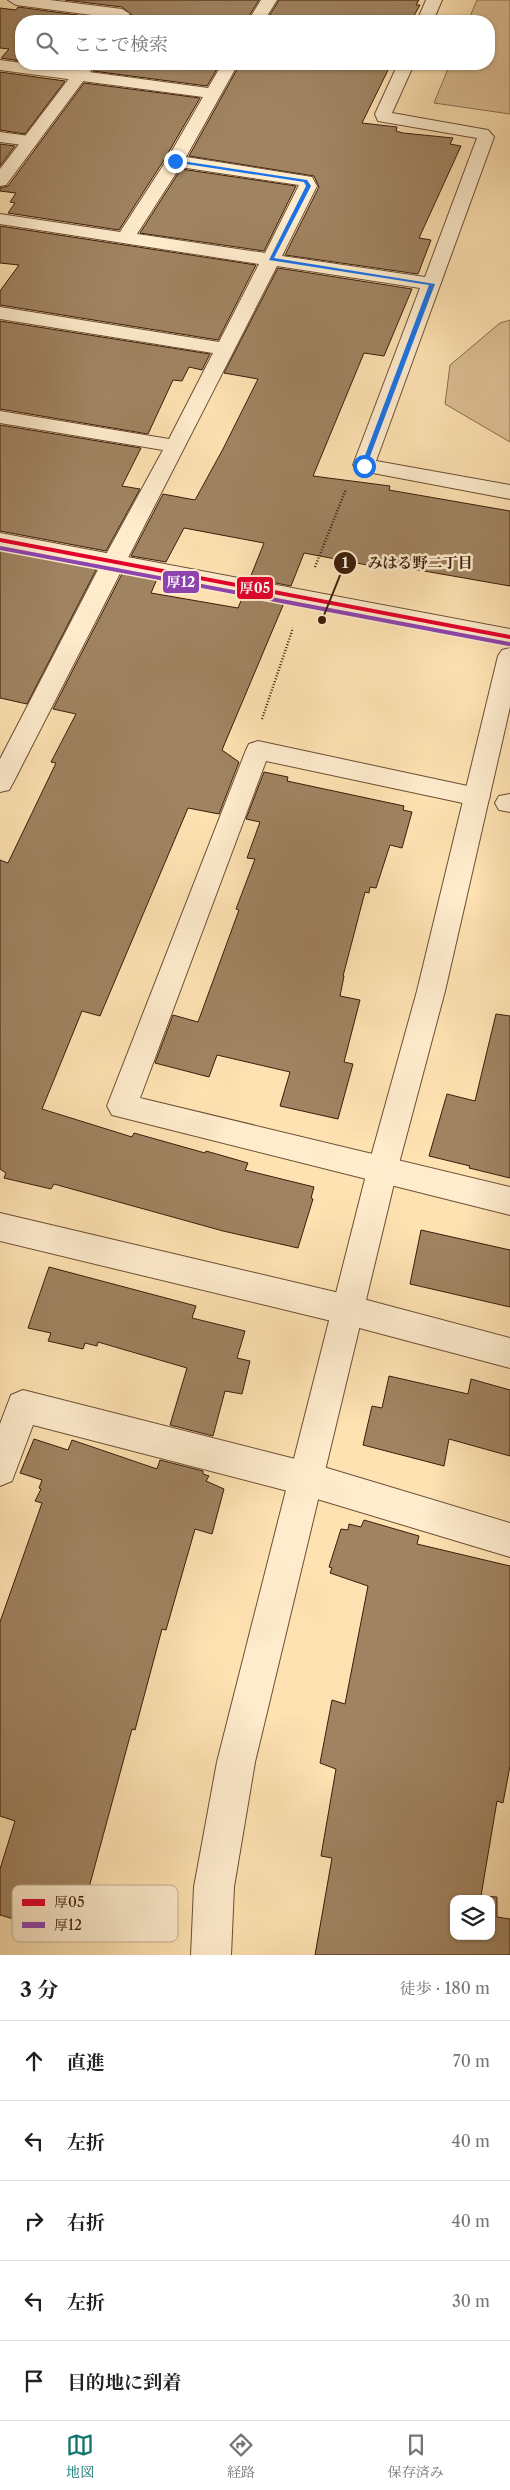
<!DOCTYPE html>
<html lang="ja">
<head>
<meta charset="utf-8">
<style>
	:root { --surface:#fff; --page:#f2f2f2; --text:#202124; --muted:#757577; --line:#e0e0e0; --accent:#0f766e }
	body { margin:0; font-family:"Libre Caslon Text","Noto Serif JP",serif; background:var(--page); color:var(--text) }
	.controls { position:absolute; right:15px; bottom:15px; display:grid; overflow:hidden; border-radius:10px; box-shadow:0 1px 4px #0004 }
	.controls button { width:45px; height:45px; display:grid; place-items:center; padding:0; border:0; border-bottom:1px solid var(--line); background:var(--surface); color:var(--text); font:25px sans-serif }
	.stop { position:absolute; width:15px; height:15px; margin:-11px; border:4px solid #1a73e8; border-radius:50%; background:#fff }
	.stop.end { background:#1a73e8; border-color:#fff; box-shadow:0 1px 5px #0008 }
	.list { margin:0; padding:0; list-style:none }
	h2 { display:flex; justify-content:space-between; align-items:center; height:65px; margin:0; padding:0 20px; font-size:21px }
	h2 small { font-size:16px; font-weight:400; color:var(--muted) }
	.list li { display:grid; grid-template-columns:32px 1fr auto; gap:15px; align-items:center; box-sizing:border-box; height:80px; padding:0 20px; border-top:1px solid var(--line) }
	.list b { display:block; font-size:19px; white-space:nowrap }
	.list em { font-size:16px; font-style:normal; color:var(--muted) }
	.icon { flex:none; width:28px; height:28px; fill:none; stroke:currentColor; stroke-width:2; stroke-linecap:round; stroke-linejoin:round }
	.map { position:relative; flex:none; width:510px; height:1955px; overflow:hidden }
	.search { position:absolute; background:var(--surface); box-shadow:0 1px 4px #0004; left:15px; right:15px; top:15px; height:55px; display:flex; align-items:center; gap:12px; box-sizing:border-box; padding:0 18px; border-radius:20px; color:var(--muted); font-size:19px }
	.sheet { height:465px; background:var(--surface) }
	nav { display:flex; justify-content:space-around; align-items:center; box-sizing:border-box; height:70px; border-top:1px solid var(--line); background:var(--surface); font-size:14px; color:var(--muted) }
	nav a { display:grid; justify-items:center; gap:2px }
	nav .on { color:var(--accent) }
	.map>svg:first-child { display:block }
	.green { fill:#ddc095; stroke:#8c6e4f }
	.building { fill:#a08361; stroke:#3b1c09; fill-rule:evenodd }
	.lines { fill:none; stroke-linecap:round; stroke-linejoin:round }
	.pedestrian-casing { stroke:#6c4e33; stroke-width:2 }
	.minor-casing { stroke:#6c4e33; stroke-width:2 }
	.tertiary-casing { stroke:#6c4e33; stroke-width:2 }
	.path { stroke:#3b1c09; stroke-width:2.5; stroke-dasharray:1 2; stroke-linecap:butt }
	.pedestrian { fill:#feeccd; fill-rule:evenodd }
	.minor { fill:#feeccd; fill-rule:evenodd }
	.tertiary { fill:#feeccd; fill-rule:evenodd }
	.bus-1-casing { stroke:#feeccd; stroke-width:7 }
	.bus-2-casing { stroke:#feeccd; stroke-width:7 }
	.bus-1 { stroke:#e4002b; stroke-width:4 }
	.bus-2 { stroke:#8e44ad; stroke-width:4 }
	.route { fill:#1a73e8 }
	.key { fill:#feeccd; stroke:#c4ae92; stroke-width:1 }
	.key-label { font-size:14px; fill:#3b1c09 }
	.leader { fill:none; stroke:#3b1c09; stroke-width:2 }
	.callout-dot { fill:#3b1c09; stroke:#feeccd; stroke-width:2 }
	.mark-label { font-size:15px; text-anchor:middle; font-weight:bold; fill:#fff }
	.callout-label { font-size:15px; text-anchor:middle; font-weight:bold; fill:#3b1c09; stroke:#feeccd; stroke-width:5; stroke-linejoin:round; paint-order:stroke }
	.line-badge { stroke:#feeccd; stroke-width:2 }
	.badge-label { font-size:14px; text-anchor:middle; font-weight:bold; fill:#fff }
</style>
</head>
<body>
<div class="map">
<svg width="510" height="1955" viewBox="0 0 510 1955">
	<rect width="100%" height="100%" fill="#fee2b2"/>
	<filter id="stains"><feTurbulence type="fractalNoise" baseFrequency=".004" numOctaves="4"/><feColorMatrix values="0 0 0 0 .2 0 0 0 0 .09 0 0 0 0 .02 0 0 0 .5 -.17"/></filter>
	<radialGradient id="worn" r=".72"><stop offset=".6" stop-color="#630" stop-opacity="0"/><stop offset="1" stop-color="#630" stop-opacity=".3"/></radialGradient>
	<path class="green" d="M477 0H510V114L434 103 450 64H489V21H468Z
		M510 320V442L445 404 450 365 500 323Z"/>
	<path class="building" d="M65 0H259L246 21H21V61L1 58 9 49 0 48V8L16 10 18 7 122 21 132 15 122 7Z
		M279 0H419L416 5H420L411 21H266Z
		M98 64H220L207 86 93 71Z
		M240 64H391L362 123 397 127 396 131 403 133 453 138 450 144 461 146 419 238 431 240 418 274 285 255 319 187 314 176 189 156Z
		M0 72 65 81 25 134 0 130Z
		M84 83 200 98 164 160 119 230 8 213 15 203 10 202 16 193 0 191V188L8 186Z
		M0 144 15 146 0 166Z
		M181 169 296 186 264 251 140 233Z
		M0 227V226L256 265 218 340 0 305V291L19 265 0 263Z
		M278 268 412 289 384 356 364 353 313 476 390 486 389 490 510 511V586L384 564 383 568 304 553 291 586 250 578 264 543 184 528 166 562 131 556 163 494 195 500 223 449 258 379 224 373Z
		M0 321 210 354 202 370 189 367 182 381 173 380 148 434 0 409Z
		M0 425 141 448 122 486 140 489 106 551 0 531Z
		M0 549 97 568 27 704 0 698Z
		M123 572 157 579 151 593 238 608 243 596 284 603 222 750 239 762 219 814 188 808 100 1016 82 1011 42 1109 132 1137 134 1133 205 1153 206 1151 248 1163 245 1170 314 1187 311 1198 313 1199 298 1248 223 1231 54 1184 51 1189 4 1178 6 1173 0 1169V860L8 863 56 763 51 762 76 714 53 709Z
		M264 772 288 777 287 781 404 806 403 810 412 812 402 848 390 845 376 888 370 887 369 893 365 892 343 976H344L340 996 360 1000 344 1062 353 1064 338 1119 280 1106 290 1072 217 1055 209 1077 155 1063 173 1015 198 1022 239 910 236 909 255 859 247 858 260 822 246 819Z
		M496 1014 510 1016V1178L469 1168 470 1166 429 1156 447 1094 475 1101Z
		M421 1230 510 1250V1307L410 1284Z
		M49 1267 196 1306 192 1318 245 1331 237 1358 250 1361 242 1394 225 1391 213 1436 170 1425 187 1368 98 1342 97 1346 85 1343 83 1349 48 1341 51 1333 28 1328Z
		M389 1376 468 1394 471 1379 510 1390V1456L449 1439 444 1466 363 1445 372 1406 382 1408Z
		M34 1439 68 1450 72 1440 157 1469 160 1460 203 1471V1474L209 1476 206 1481 224 1489 212 1534 195 1529 166 1630 162 1629 135 1730 132 1729 78 1928 43 1918 41 1927 0 1915V1869L15 1821 0 1816V1622L42 1503 35 1501 41 1489 39 1488 42 1480 20 1473Z
		M364 1520 419 1536 417 1544 510 1566V1766L503 1803 497 1801 481 1896 497 1897V1917L510 1919V1955H315L332 1858 321 1856 336 1769 320 1763 332 1700 345 1704 368 1586 330 1573 332 1568 329 1567 341 1529 348 1530 349 1524 361 1527ZM454 1899H491V1936H454Z"/>
	<g class="lines">
		<g class="pedestrian-casing">
			<path id="pedestrian" d="M510 794V812L499 810 495 803 499 796Z
				M0 1213 348 1295 510 1338V1368L348 1325 0 1241Z"/>
		</g>
		<g class="minor-casing">
			<path id="minor" d="M261 0H277L264 21H248Z
				M426 0H442L433 21H417Z
				M0 60 208 88 222 64H238L186 157 312 177 317 186 282 256 425 277 477 138 378 121 375 114 398 64H414L392 113 482 129 488 130 494 137 376 461 510 485V499L357 470 353 465 420 288 277 266 13 783 9 790 0 792V759L103 560 163 450 0 423V411L169 439 213 353 0 319V307L219 342 259 264 0 224V214L120 232 166 161 203 97 0 70ZM180 167 299 185 265 253 137 234Z
				M0 132 36 137 38 141 36 145 30 146 0 142Z
				M258 741 477 788 486 790 490 797 486 804 477 806 266 761 140 1098 510 1187V1215L112 1115 107 1106 246 750 249 744Z
				M23 1390 307 1462 510 1523V1557L307 1496 33 1425 12 1481 0 1486V1424L11 1395Z"/>
		</g>
		<g class="tertiary-casing">
			<path id="tertiary" d="M8 0H50L122 9 130 14 122 19 16 5Z
				M80 64H96L6 185 0 186V169Z
				M0 533 510 629V645L0 547Z
				M510 648V707L445 991 397 1171 255 1762 234 1887 231 1955H191L194 1887 217 1762 367 1171 417 991 498 656 502 650Z"/>
		</g>
		<path class="path" d="M315 567 346 489
			M262 719 293 628"/>
		<use href="#pedestrian" class="pedestrian"/>
		<use href="#minor" class="minor"/>
		<use href="#tertiary" class="tertiary"/>
		<g class="bus-1-casing">
			<path id="bus-1" d="M0 540 510 637"/>
		</g>
		<g class="bus-2-casing">
			<path id="bus-2" d="M0 548 509 644"/>
		</g>
		<use href="#bus-1" class="bus-1"/>
		<use href="#bus-2" class="bus-2"/>
	</g>
	<path class="route" d="M175 160 307 180 311 186 274 258 435 284 366 467 361 466 429 285 269 260 306 186 304 182 173 162Z"/>
	<rect x="12" y="1885" width="166" height="57" rx="8" class="key"/>
	<rect x="22" y="1899" width="23" height="7" fill="#e4002b"/>
	<rect x="22" y="1922" width="23" height="6" fill="#8e44ad"/>
	<g class="key-label">
		<text x="54" y="1907">厚05</text>
		<text x="54" y="1930">厚12</text>
	</g>
	<path class="leader" d="M322 620L345 563"/>
	<g class="callout-dot">
		<circle cx="322" cy="620" r="5"/>
		<circle cx="345" cy="563" r="12"/>
	</g>
	<g class="mark-label">
		<text x="345" y="568">1</text>
	</g>
	<g class="callout-label">
		<text x="420" y="568">みはる野二丁目</text>
	</g>
	<g class="line-badge">
		<rect x="162" y="570" width="38" height="24" rx="5" fill="#8e44ad"/>
		<rect x="236" y="576" width="38" height="24" rx="5" fill="#e4002b"/>
	</g>
	<g class="badge-label">
		<text x="181" y="587">厚12</text>
		<text x="255" y="593">厚05</text>
	</g>
	<rect width="100%" height="100%" filter="url(#stains)"/>
	<rect width="100%" height="100%" fill="url(#worn)"/>
</svg>
<div class="controls">
<button><svg class="icon" aria-label="layers" viewBox="0 0 24 24"><path d="M12 4l9 5-9 5-9-5zM3 14l9 5 9-5"/></svg></button>
</div>
<div class="stop" style="left:364px;top:466px"></div>
<div class="stop end" style="left:175px;top:161px"></div>
<div class="search"><svg class="icon" aria-label="search" viewBox="0 0 24 24"><circle cx="10" cy="10" r="6"/><path d="M15 15l6 6"/></svg>ここで検索</div>
</div>
<section class="sheet">
<h2>3 分<small>徒歩 · 180 m</small></h2>
<ul class="list">
<li><svg class="icon" aria-label="ahead" viewBox="0 0 24 24"><path d="M12 20V5M6 11l6-6 6 6"/></svg><div><b>直進</b></div><em>70 m</em></li>
<li><svg class="icon" aria-label="left" viewBox="0 0 24 24"><path d="M17 20v-9H6M10 6l-5 5 5 5"/></svg><div><b>左折</b></div><em>40 m</em></li>
<li><svg class="icon" aria-label="right" viewBox="0 0 24 24"><path d="M7 20v-9h11M14 6l5 5-5 5"/></svg><div><b>右折</b></div><em>40 m</em></li>
<li><svg class="icon" aria-label="left" viewBox="0 0 24 24"><path d="M17 20v-9H6M10 6l-5 5 5 5"/></svg><div><b>左折</b></div><em>30 m</em></li>
<li><svg class="icon" aria-label="arrive" viewBox="0 0 24 24"><path d="M6 21V4h12l-3 4 3 4H6"/></svg><div><b>目的地に到着</b></div></li>
</ul>
</section>
<nav>
<a class="on"><svg class="icon" aria-label="map" viewBox="0 0 24 24"><path d="M3 6l6-2 6 2 6-2v14l-6 2-6-2-6 2zM9 4v14M15 6v14"/></svg>地図</a>
<a><svg class="icon" aria-label="directions" viewBox="0 0 24 24"><path d="M12 3l9 9-9 9-9-9zM9 14v-3h6M13 9l2 2-2 2"/></svg>経路</a>
<a><svg class="icon" aria-label="saved" viewBox="0 0 24 24"><path d="M7 4h10v16l-5-4-5 4z"/></svg>保存済み</a>
</nav>
</body>
</html>
